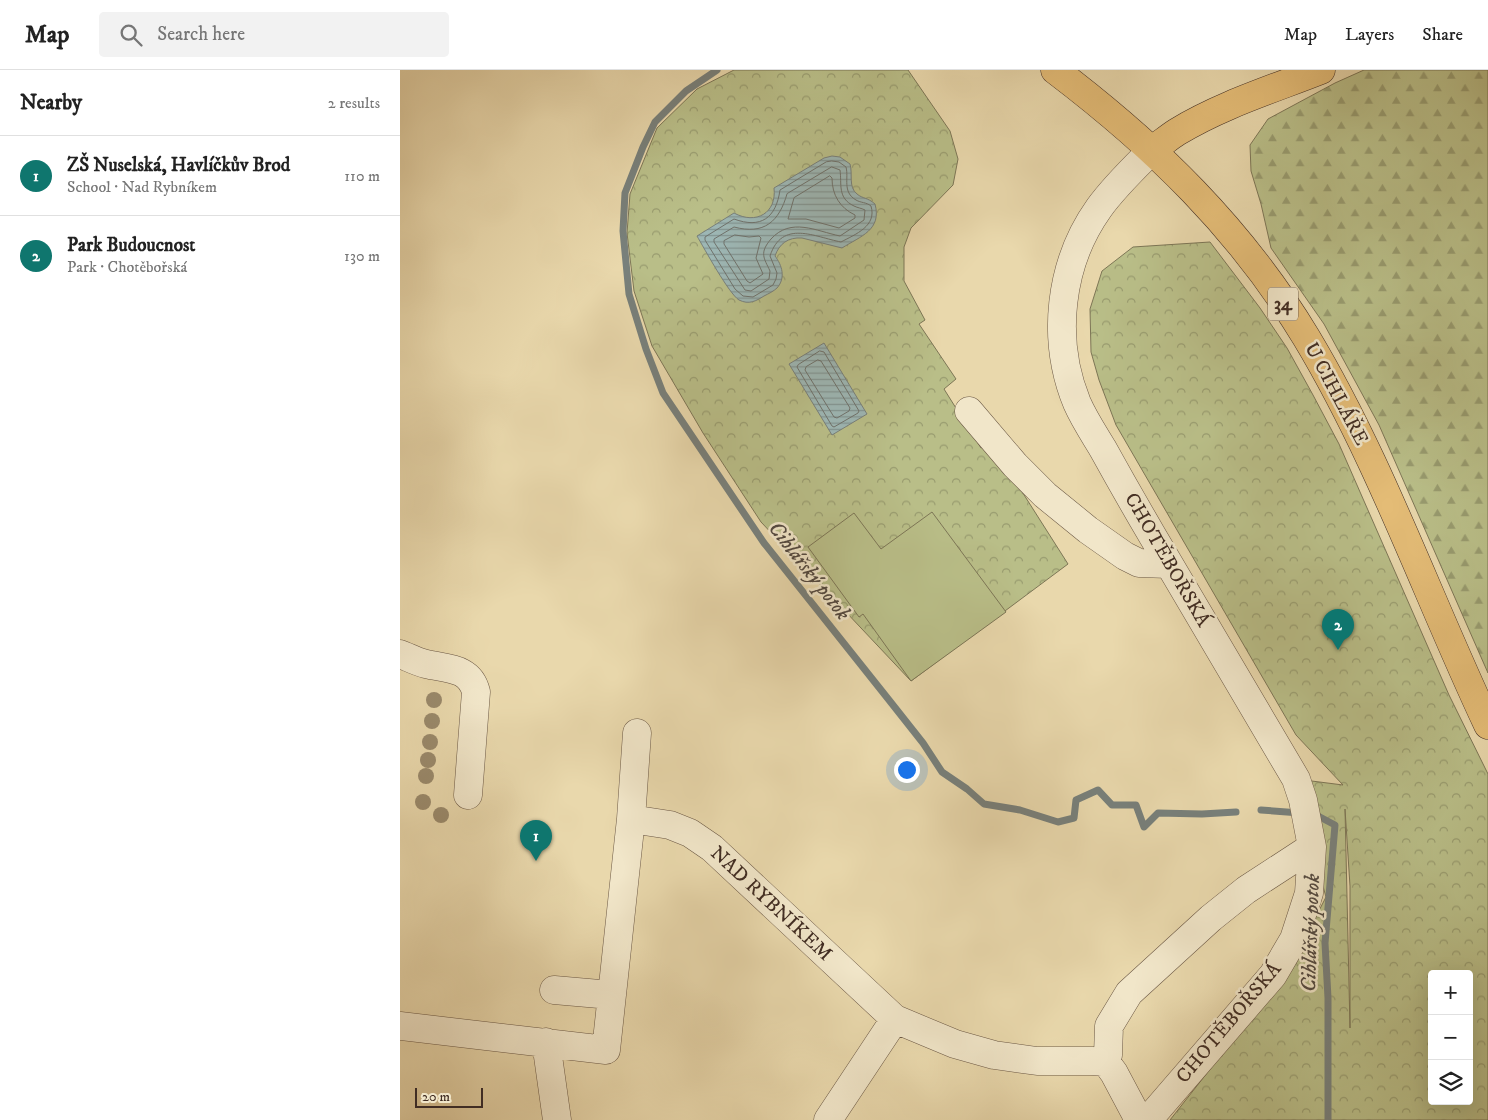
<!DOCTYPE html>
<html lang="en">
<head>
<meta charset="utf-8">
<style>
	:root { --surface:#fff; --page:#f2f2f2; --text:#222; --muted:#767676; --line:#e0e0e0; --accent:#0f766e }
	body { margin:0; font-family:"IM FELL DW Pica",serif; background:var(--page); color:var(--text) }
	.controls { position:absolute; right:15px; bottom:15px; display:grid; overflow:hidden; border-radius:5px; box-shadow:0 5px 20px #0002 }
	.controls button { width:45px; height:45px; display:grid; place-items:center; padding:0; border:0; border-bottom:1px solid var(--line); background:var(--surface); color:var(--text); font:25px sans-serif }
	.scale { position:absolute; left:15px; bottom:12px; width:68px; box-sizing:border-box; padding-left:5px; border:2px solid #412d23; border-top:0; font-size:14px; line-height:18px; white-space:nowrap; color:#412d23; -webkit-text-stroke:4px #f1e6c9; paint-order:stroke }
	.you { position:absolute; left:506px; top:699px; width:18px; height:18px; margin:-12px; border:4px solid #fff; border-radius:50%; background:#1a73e8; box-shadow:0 0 0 8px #1a73e833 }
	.badge { display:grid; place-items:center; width:32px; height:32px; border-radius:50%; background:var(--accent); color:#fff; font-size:16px; font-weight:700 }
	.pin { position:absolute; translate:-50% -41px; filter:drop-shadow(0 1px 2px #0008) }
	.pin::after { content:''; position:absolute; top:26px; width:18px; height:15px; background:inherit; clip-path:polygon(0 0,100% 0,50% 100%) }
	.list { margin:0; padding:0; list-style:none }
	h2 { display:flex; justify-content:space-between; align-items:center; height:65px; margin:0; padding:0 20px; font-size:21px }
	h2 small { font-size:16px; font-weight:400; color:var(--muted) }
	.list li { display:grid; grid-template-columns:32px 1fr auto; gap:15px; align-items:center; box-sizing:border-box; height:80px; padding:0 20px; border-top:1px solid var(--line) }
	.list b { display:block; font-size:19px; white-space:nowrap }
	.list p { margin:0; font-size:16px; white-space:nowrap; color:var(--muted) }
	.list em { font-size:16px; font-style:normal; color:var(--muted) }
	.icon { flex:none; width:28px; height:28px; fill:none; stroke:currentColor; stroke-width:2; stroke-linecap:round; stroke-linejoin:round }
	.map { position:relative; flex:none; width:1088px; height:1050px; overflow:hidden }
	header { display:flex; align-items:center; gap:30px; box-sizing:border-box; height:70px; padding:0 25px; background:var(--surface); border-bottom:1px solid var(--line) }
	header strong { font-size:24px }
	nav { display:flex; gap:28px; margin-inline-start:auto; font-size:18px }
	.search { width:350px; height:45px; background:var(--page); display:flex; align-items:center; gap:12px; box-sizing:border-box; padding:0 18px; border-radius:5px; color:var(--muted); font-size:19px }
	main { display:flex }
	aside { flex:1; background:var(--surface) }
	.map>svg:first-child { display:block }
	.forest { fill:url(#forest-firs); stroke:#7d7656 }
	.park { fill:url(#park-crowns); stroke:#7d7656; fill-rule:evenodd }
	.pitch { fill:#b9be88; stroke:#7d7656 }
	.water { fill:url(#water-rules); stroke:#78807b }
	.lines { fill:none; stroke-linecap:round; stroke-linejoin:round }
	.shore { stroke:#6f726c; stroke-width:1 }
	.stream { stroke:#78807b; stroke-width:7 }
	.minor-casing { stroke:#6b5845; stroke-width:29 }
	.major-casing { stroke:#412d23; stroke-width:29 }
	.minor { stroke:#f1e6c9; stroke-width:28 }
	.major { stroke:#e4bc76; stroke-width:28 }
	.tree { fill:#9a8a6c }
	.labels { text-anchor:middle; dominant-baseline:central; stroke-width:5; stroke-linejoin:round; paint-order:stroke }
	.shield { fill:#f1e6c9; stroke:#766455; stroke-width:1 }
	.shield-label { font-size:19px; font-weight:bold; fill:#412d23 }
	.street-label { font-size:20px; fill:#412d23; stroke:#f1e6c9 }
	.water-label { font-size:21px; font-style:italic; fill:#534940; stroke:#f1e6c9 }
</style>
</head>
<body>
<header>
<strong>Map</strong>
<div class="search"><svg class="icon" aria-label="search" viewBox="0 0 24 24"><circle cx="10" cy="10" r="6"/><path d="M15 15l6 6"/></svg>Search here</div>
<nav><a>Map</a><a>Layers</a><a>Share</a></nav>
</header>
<main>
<aside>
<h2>Nearby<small>2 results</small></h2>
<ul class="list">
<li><span class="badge">1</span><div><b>ZŠ Nuselská, Havlíčkův Brod</b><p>School · Nad Rybníkem</p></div><em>110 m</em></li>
<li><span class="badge">2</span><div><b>Park Budoucnost</b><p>Park · Chotěbořská</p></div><em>130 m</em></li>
</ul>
</aside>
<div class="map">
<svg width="1088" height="1050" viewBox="0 0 1088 1050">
	<defs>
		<pattern id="forest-firs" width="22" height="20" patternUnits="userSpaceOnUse" patternTransform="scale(1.25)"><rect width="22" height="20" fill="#b9be88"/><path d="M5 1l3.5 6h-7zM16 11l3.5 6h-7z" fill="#989b6f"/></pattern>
		<pattern id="park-crowns" width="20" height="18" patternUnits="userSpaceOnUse" patternTransform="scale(1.25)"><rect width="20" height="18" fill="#b9be88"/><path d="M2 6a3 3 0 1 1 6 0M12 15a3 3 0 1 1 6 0" fill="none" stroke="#989b6f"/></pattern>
		<pattern id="water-rules" width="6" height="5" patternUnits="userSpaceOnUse" patternTransform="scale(1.25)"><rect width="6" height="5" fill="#9db7b5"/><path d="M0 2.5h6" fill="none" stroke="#829593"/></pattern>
	</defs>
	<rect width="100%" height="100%" fill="#e9d8ac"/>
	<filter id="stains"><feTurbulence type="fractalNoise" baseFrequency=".004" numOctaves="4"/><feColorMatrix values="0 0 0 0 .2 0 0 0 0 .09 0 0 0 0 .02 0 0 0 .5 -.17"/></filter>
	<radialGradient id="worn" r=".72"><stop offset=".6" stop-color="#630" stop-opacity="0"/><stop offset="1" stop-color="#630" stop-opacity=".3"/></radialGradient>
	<path class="forest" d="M964 0H1088V603L979 355 924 254 871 178 861 134 851 101 850 75 868 49 935 13Z"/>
	<path class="park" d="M334 0H508L550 61 558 89 553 115 511 158 504 177V211L525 250 519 254 556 309 544 319 581 378 591 373 668 494 511 611 361 452 303 363 252 276 234 221 227 163 230 124 257 58 297 19Z
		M810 172 860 238 887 278 913 325 939 374 1049 625 1088 704V1050H770L889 899 926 827 912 777 896 709 943 715 896 665 716 355 699 310 691 282 690 239 702 201 733 177ZM945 739 950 816V958ZM1032 904H1069V1031H1032Z"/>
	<path class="pitch" d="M532 442 606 542 511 611 463 544 459 547 408 477 454 443 481 479Z"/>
	<path class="water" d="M432 86 440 87 450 94C453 104 448 117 457 124 463 129 467 127 475 134 482 160 461 166 442 178L402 168C388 167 379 174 375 186 382 195 386 208 377 218 374 221 368 224 364 226 356 231 349 235 339 230 329 224 304 178 297 166L334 143C356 155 377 143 374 118L424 88Z
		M424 273 467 344 432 365 389 294Z"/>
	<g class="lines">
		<path class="shore" d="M432 91 439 92 446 97C449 108 442 122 456 130 461 133 466 132 471 136 477 156 456 164 441 172 415 167 382 149 370 186L377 203 376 209 373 215 353 227 343 226 335 219 305 170V167L334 149C361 159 376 148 380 120L426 92Z
			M432 97 440 100C442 114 437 128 454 136 458 138 461 138 465 140L464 150 440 166C416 161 391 147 371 169 359 183 364 188 370 201L369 209 351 221 345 220 314 172V169L334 157C364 165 379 152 387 124Z
			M430 106 432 108C432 125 440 138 455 145V148L439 158 406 149H388L394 128Z
			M335 165 349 167 359 166 361 168 356 188 363 204 350 213 347 211 324 174V171Z
			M420 281 424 282 459 341 458 343 434 357 432 356 397 297 398 295Z
			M418 290 421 291 450 338 449 341 437 348 434 347 405 300 406 297Z"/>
		<path class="stream" d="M317 0 286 21 255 52 243 77 225 123 223 161 229 224 246 279 263 323 364 473 489 630 523 673 542 702 567 719 584 734 620 740 658 752 674 748 676 730 698 720 712 735H736L744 757 758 743 802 744 836 742
			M861 740 900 743
			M913 745 918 746 935 755 925 873 928 928V1050"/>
		<g class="minor-casing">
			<path id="minor" d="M569 341 615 395 645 425 688 460 725 486 739 493 769 494
				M0 584C8 587 17 592 26 594 47 599 70 597 76 622L68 725
				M231 749 270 755 290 763 312 778 495 949 555 974 594 985 637 991H692L706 992 714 1003 739 1050
				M154 920 211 925
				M0 956 206 980 231 749 237 663
				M146 972 157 1050
				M706 992 708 985 709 956 729 923 811 848 846 820 912 777
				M428 1050 495 949
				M748 1050 873 905 894 869 909 823 912 777 903 730 896 709C848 627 799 546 752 465 735 436 719 408 703 379 694 364 684 349 677 333 651 270 659 194 699 138 714 117 734 98 752 80"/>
		</g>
		<g class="major-casing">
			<path id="major" d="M655 0C755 76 840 158 906 267 980 390 1027 526 1088 655
				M752 80C761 74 769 67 777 62 821 35 873 19 921 0"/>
		</g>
		<use href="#minor" class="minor"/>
		<use href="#major" class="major"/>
	</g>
	<g class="tree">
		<circle cx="34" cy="630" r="8"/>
		<circle cx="32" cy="651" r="8"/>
		<circle cx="30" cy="672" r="8"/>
		<circle cx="28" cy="690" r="8"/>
		<circle cx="26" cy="706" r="8"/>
		<circle cx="23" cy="732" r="8"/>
		<circle cx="41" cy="745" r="8"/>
	</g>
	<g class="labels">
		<rect class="shield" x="868" y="217.5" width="30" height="33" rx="4"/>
		<g class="shield-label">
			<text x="883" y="234">34</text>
		</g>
		<g class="street-label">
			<text transform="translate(936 324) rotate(62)">U CIHLÁŘE</text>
			<text transform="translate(767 490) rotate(60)">CHOTĚBOŘSKÁ</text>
			<text transform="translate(371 834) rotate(43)">NAD RYBNÍKEM</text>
			<text transform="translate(829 953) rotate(-50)">CHOTĚBOŘSKÁ</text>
		</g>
		<g class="water-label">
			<text transform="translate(409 501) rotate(52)">Cihlářský potok</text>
			<text transform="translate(911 863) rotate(-88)">Cihlářský potok</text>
		</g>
	</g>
	<rect width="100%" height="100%" filter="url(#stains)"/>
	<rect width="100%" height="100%" fill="url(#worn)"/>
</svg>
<div class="controls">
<button>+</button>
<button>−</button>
<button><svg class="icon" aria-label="layers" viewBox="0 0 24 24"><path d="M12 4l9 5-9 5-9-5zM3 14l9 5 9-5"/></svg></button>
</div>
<div class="scale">20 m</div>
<div class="you"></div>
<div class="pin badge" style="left:136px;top:791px">1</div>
<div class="pin badge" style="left:938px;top:580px">2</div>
</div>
</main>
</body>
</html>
